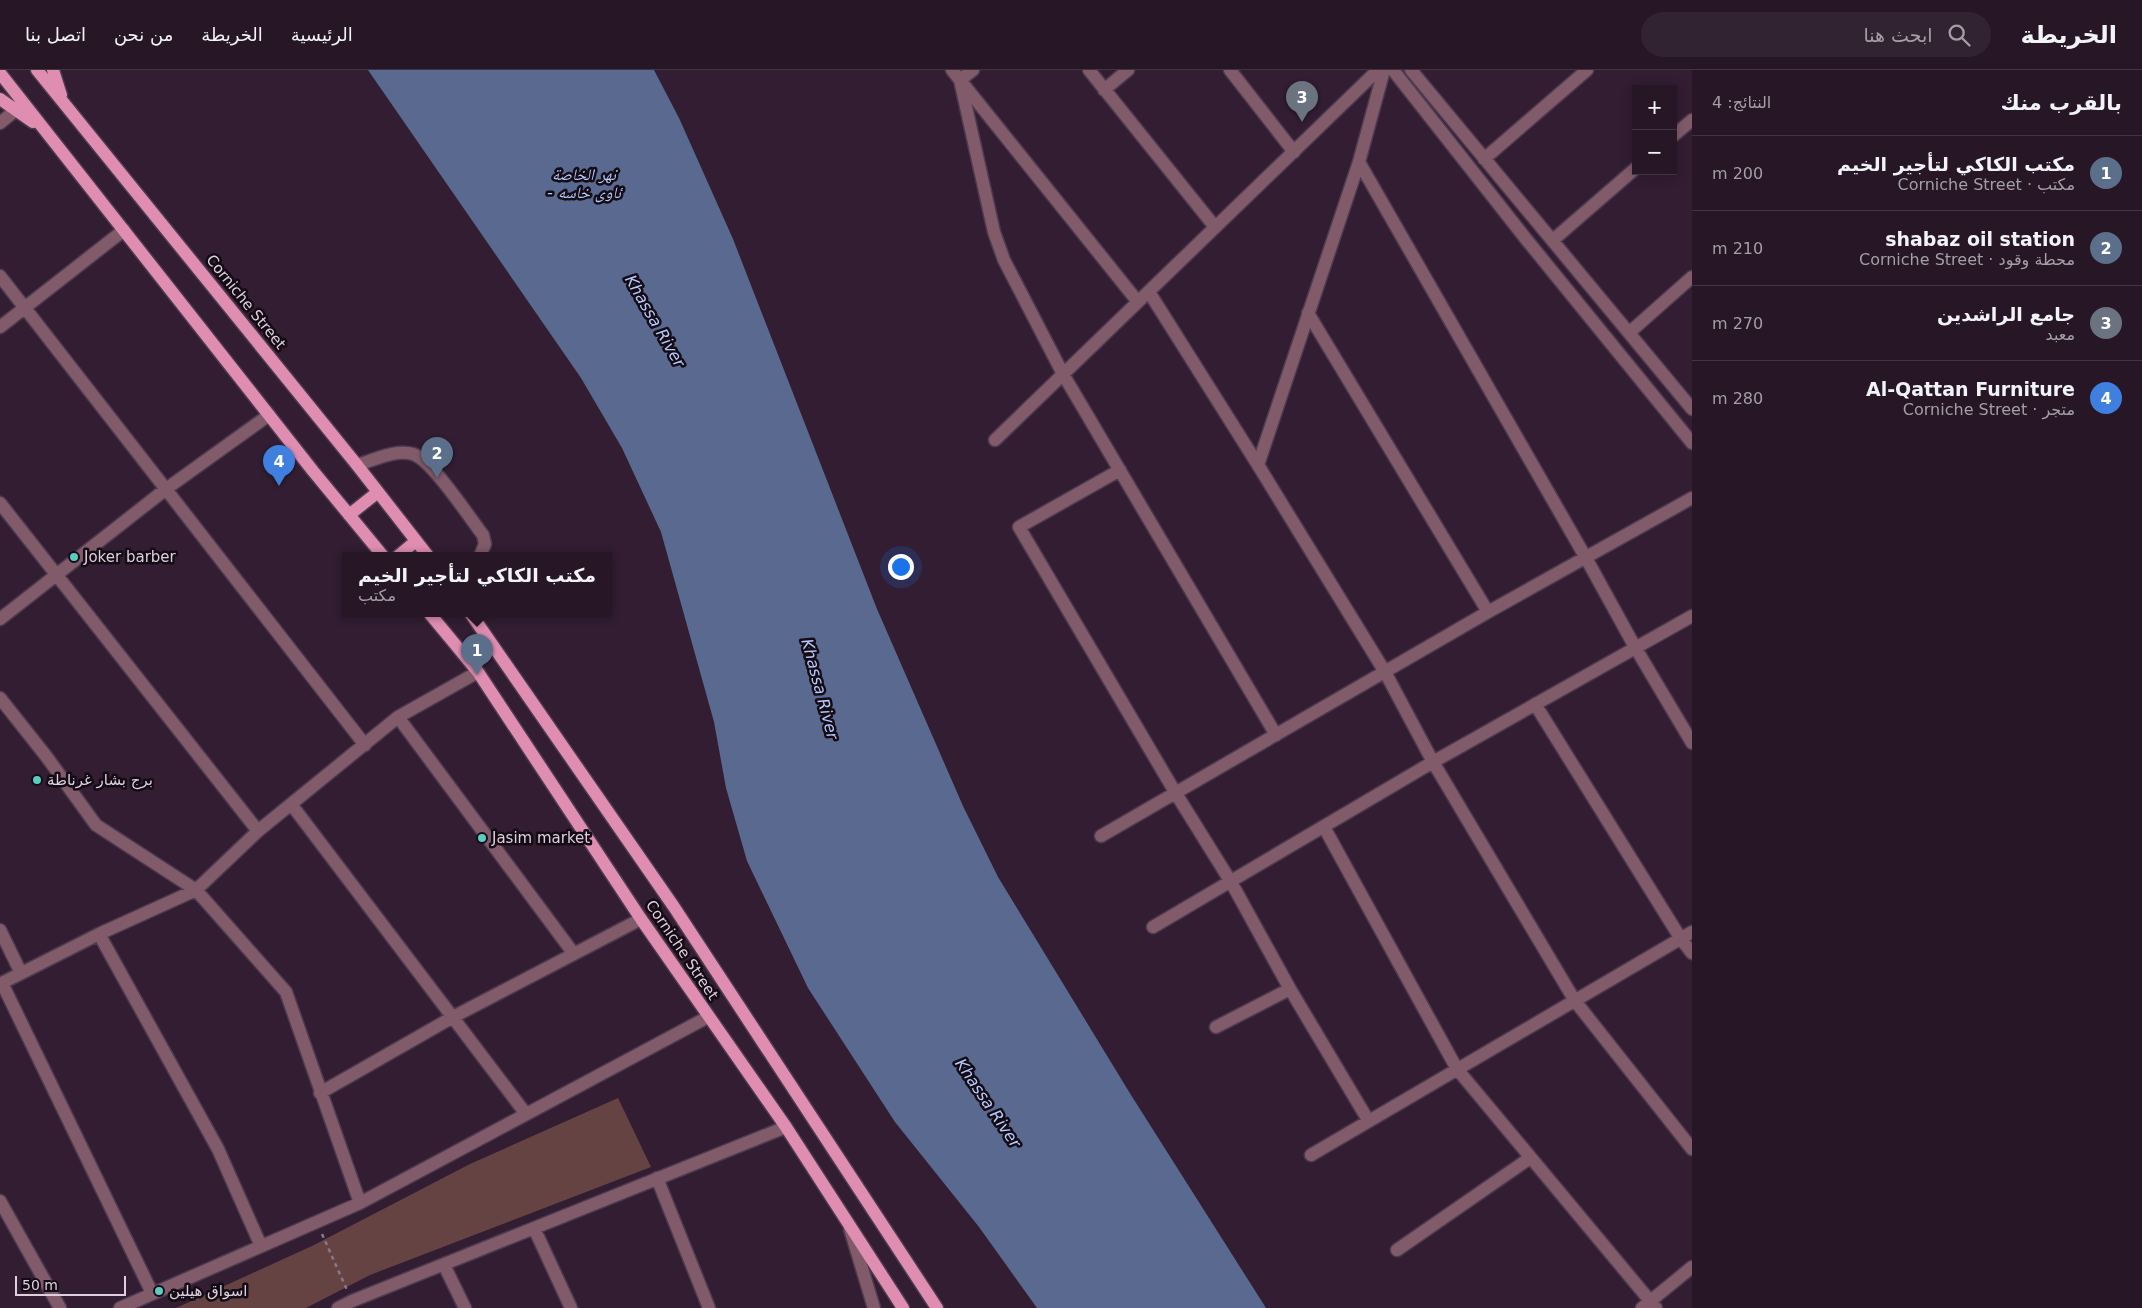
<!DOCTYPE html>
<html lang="ar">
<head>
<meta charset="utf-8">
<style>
	:root { --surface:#261626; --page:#322332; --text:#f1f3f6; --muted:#a49fa7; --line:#423543; --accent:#d93025 }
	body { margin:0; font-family:"DejaVu Sans","Noto Naskh Arabic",sans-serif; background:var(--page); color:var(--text); direction:rtl }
	.controls { position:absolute; right:15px; top:15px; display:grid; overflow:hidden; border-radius:0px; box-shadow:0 2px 12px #0003 }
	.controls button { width:45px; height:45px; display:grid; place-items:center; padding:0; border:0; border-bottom:1px solid var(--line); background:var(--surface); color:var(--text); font:25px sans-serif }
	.scale { position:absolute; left:15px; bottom:12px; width:111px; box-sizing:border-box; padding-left:5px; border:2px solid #ded0df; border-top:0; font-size:14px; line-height:18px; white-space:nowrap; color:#ded0df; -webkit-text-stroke:4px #140b15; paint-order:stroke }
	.you { position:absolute; left:900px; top:496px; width:18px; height:18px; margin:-12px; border:4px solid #fff; border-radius:50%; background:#1a73e8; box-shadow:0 0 0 8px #1a73e833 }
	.badge { display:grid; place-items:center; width:32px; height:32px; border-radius:50%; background:var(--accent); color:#fff; font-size:16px; font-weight:700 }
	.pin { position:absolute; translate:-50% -41px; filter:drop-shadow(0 1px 2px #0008) }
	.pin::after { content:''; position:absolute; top:26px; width:18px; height:15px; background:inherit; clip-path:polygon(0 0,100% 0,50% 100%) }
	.popup { position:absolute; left:342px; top:482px; width:270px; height:65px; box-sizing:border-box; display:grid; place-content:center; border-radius:0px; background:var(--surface); filter:drop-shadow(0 1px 4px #0005); font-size:16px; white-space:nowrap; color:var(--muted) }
	.popup b { font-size:19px; color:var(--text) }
	.popup::after { content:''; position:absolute; left:50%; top:100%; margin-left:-10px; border:10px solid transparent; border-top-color:var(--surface) }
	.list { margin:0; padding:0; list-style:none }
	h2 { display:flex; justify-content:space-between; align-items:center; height:65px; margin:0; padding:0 20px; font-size:21px }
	h2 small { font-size:16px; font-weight:400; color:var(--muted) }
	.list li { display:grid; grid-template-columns:32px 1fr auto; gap:15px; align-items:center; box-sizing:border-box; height:75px; padding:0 20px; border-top:1px solid var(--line) }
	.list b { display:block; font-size:19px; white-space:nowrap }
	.list p { margin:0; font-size:16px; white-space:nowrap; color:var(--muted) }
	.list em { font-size:16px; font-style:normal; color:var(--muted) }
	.icon { flex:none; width:28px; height:28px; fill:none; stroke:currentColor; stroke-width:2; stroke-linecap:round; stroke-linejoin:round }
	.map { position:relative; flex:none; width:1692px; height:1238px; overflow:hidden; direction:ltr }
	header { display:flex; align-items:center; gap:30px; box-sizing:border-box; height:70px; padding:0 25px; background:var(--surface); border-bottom:1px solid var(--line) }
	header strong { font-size:24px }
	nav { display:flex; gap:28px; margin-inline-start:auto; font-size:18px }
	.search { width:350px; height:45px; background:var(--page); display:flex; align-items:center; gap:12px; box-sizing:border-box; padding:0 18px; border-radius:28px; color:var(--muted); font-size:19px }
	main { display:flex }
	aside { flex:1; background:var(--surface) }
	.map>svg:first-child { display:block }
	.green { fill:#664343 }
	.water { fill:#5a6990 }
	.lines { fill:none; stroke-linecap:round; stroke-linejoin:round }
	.minor-casing { stroke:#4e3a4f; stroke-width:15 }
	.major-casing { stroke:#4e3a4f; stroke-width:15 }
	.path { stroke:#89788a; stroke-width:2.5; stroke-dasharray:4 4; stroke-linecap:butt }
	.minor { stroke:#825b6b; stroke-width:12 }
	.major { stroke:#df8eb2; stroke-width:12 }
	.poi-dot { fill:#58cec0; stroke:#140b15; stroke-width:2 }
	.labels { text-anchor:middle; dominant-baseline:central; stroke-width:5; stroke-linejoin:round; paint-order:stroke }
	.street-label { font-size:15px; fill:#ded0df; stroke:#140b15 }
	.poi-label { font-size:15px; fill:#ded0df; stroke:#140b15; text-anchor:start }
	.water-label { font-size:16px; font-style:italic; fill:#b6cafe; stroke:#140b15 }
</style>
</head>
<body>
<header>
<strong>الخريطة</strong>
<div class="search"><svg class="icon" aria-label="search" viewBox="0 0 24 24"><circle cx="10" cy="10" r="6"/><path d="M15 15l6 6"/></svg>ابحث هنا</div>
<nav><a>الرئيسية</a><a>الخريطة</a><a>من نحن</a><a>اتصل بنا</a></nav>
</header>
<main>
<aside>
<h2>بالقرب منك<small>النتائج: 4</small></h2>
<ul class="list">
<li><span class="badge" style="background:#5c6f8a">1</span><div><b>مكتب الكاكي لتأجير الخيم</b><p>مكتب · Corniche Street</p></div><em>200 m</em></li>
<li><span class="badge" style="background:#5c6f8a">2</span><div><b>shabaz oil station</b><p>محطة وقود · Corniche Street</p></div><em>210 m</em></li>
<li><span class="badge" style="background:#6b7280">3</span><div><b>جامع الراشدين</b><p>معبد</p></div><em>270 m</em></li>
<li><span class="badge" style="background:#3f7fe0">4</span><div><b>Al-Qattan Furniture</b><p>متجر · Corniche Street</p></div><em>280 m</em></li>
</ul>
</aside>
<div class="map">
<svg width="1692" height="1238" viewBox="0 0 1692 1238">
	<rect width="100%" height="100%" fill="#321d33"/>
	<path class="green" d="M618 1028 651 1097 370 1205 306 1238H176L312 1176 470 1094Z"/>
	<path class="water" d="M368 0H654L679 48 733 169 877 539 963 736 998 807 1131 1025 1266 1238H1037L979 1157 895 1052 808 918 747 791 726 718 714 652 661 462 622 378 581 308Z"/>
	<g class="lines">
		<g class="minor-casing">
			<path id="minor" d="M952 0 1138 232
				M973 0 960 10 994 162 1004 190 1063 304 1276 665
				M1089 0 1215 157
				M1230 0 1294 82
				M1384 0 1359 92 1258 395 1385 602 1433 692 1575 931 1692 1079
				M1393 0 1526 169 1692 373
				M1411 0 1692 339
				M1104 20 1128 0
				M0 53 23 34
				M1673 66 1692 50
				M1484 89 1587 0
				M1359 92 1586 488 1635 577 1692 673
				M1553 170 1636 98
				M0 206 365 675
				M1149 222 1258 395
				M1308 243 1488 542
				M0 257 124 160
				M1630 262 1692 207
				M995 370 1378 0
				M357 395C374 390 395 379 413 384 432 390 469 447 483 465L485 474 480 486
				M1120 400 1019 457 1175 722 1231 812 1290 919 1368 1050
				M0 433 258 761
				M0 549 166 419 269 345
				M0 628 46 686 96 755 196 820 286 922 360 1133
				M1535 634 1681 869 1692 883
				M398 647 574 884
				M291 734 526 1044
				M1324 757 1457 999 1656 1238
				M1101 766 1488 542 1692 428
				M1153 857 1433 692 1692 546
				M0 860 21 903
				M99 864 218 1079 261 1176
				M2 913 152 1223
				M0 914 99 864 196 820 258 761 398 647 478 602
				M1216 957 1290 919
				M320 1023 453 947 641 849
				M1311 1085 1692 862
				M657 1108 709 1238
				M0 1131 60 1238
				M534 1158 571 1238
				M850 1159 874 1238
				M1397 1180 1530 1088
				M444 1195 465 1238
				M120 1238 360 1133 708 947
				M338 1238 352 1231 786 1057
				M1642 1238 1692 1197"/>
		</g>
		<g class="major-casing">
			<path id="major" d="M37 0 357 395 428 486
				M53 0 61 25
				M0 3 313 401 383 486
				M0 29 33 52
				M349 445 378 422
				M398 486 416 471
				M430 544 478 602 641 849 786 1057 903 1238
				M471 544 674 837 937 1238"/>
		</g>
		<path class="path" d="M322 1164 347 1220"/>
		<use href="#minor" class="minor"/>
		<use href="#major" class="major"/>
	</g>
	<g class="poi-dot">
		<circle cx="74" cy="487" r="5"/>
		<circle cx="37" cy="710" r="5"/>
		<circle cx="482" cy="768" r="5"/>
		<circle cx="159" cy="1221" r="5"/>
	</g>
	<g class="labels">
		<g class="street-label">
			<text transform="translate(246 232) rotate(51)">Corniche Street</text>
			<text transform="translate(682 880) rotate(56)">Corniche Street</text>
		</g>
		<g class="poi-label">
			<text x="84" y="487">Joker barber</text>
			<text x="47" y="710">برج بشار غرناطة</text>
			<text x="492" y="768">Jasim market</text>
			<text x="169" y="1221">اسواق هيلين</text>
		</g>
		<g class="water-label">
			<text x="584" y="104">نهر الخاصة<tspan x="584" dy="18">- ئاوی خاسە</tspan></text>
			<text transform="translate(655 251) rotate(60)">Khassa River</text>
			<text transform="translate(820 619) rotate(75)">Khassa River</text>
			<text transform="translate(988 1033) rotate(56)">Khassa River</text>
		</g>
	</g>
</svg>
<div class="controls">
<button>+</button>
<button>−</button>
</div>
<div class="scale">50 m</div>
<div class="you"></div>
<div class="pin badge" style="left:477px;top:605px;background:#5c6f8a">1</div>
<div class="popup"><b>مكتب الكاكي لتأجير الخيم</b>مكتب</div>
<div class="pin badge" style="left:437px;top:408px;background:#5c6f8a">2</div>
<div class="pin badge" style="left:1302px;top:52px;background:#6b7280">3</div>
<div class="pin badge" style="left:279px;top:416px;background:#3f7fe0">4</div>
</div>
</main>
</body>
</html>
